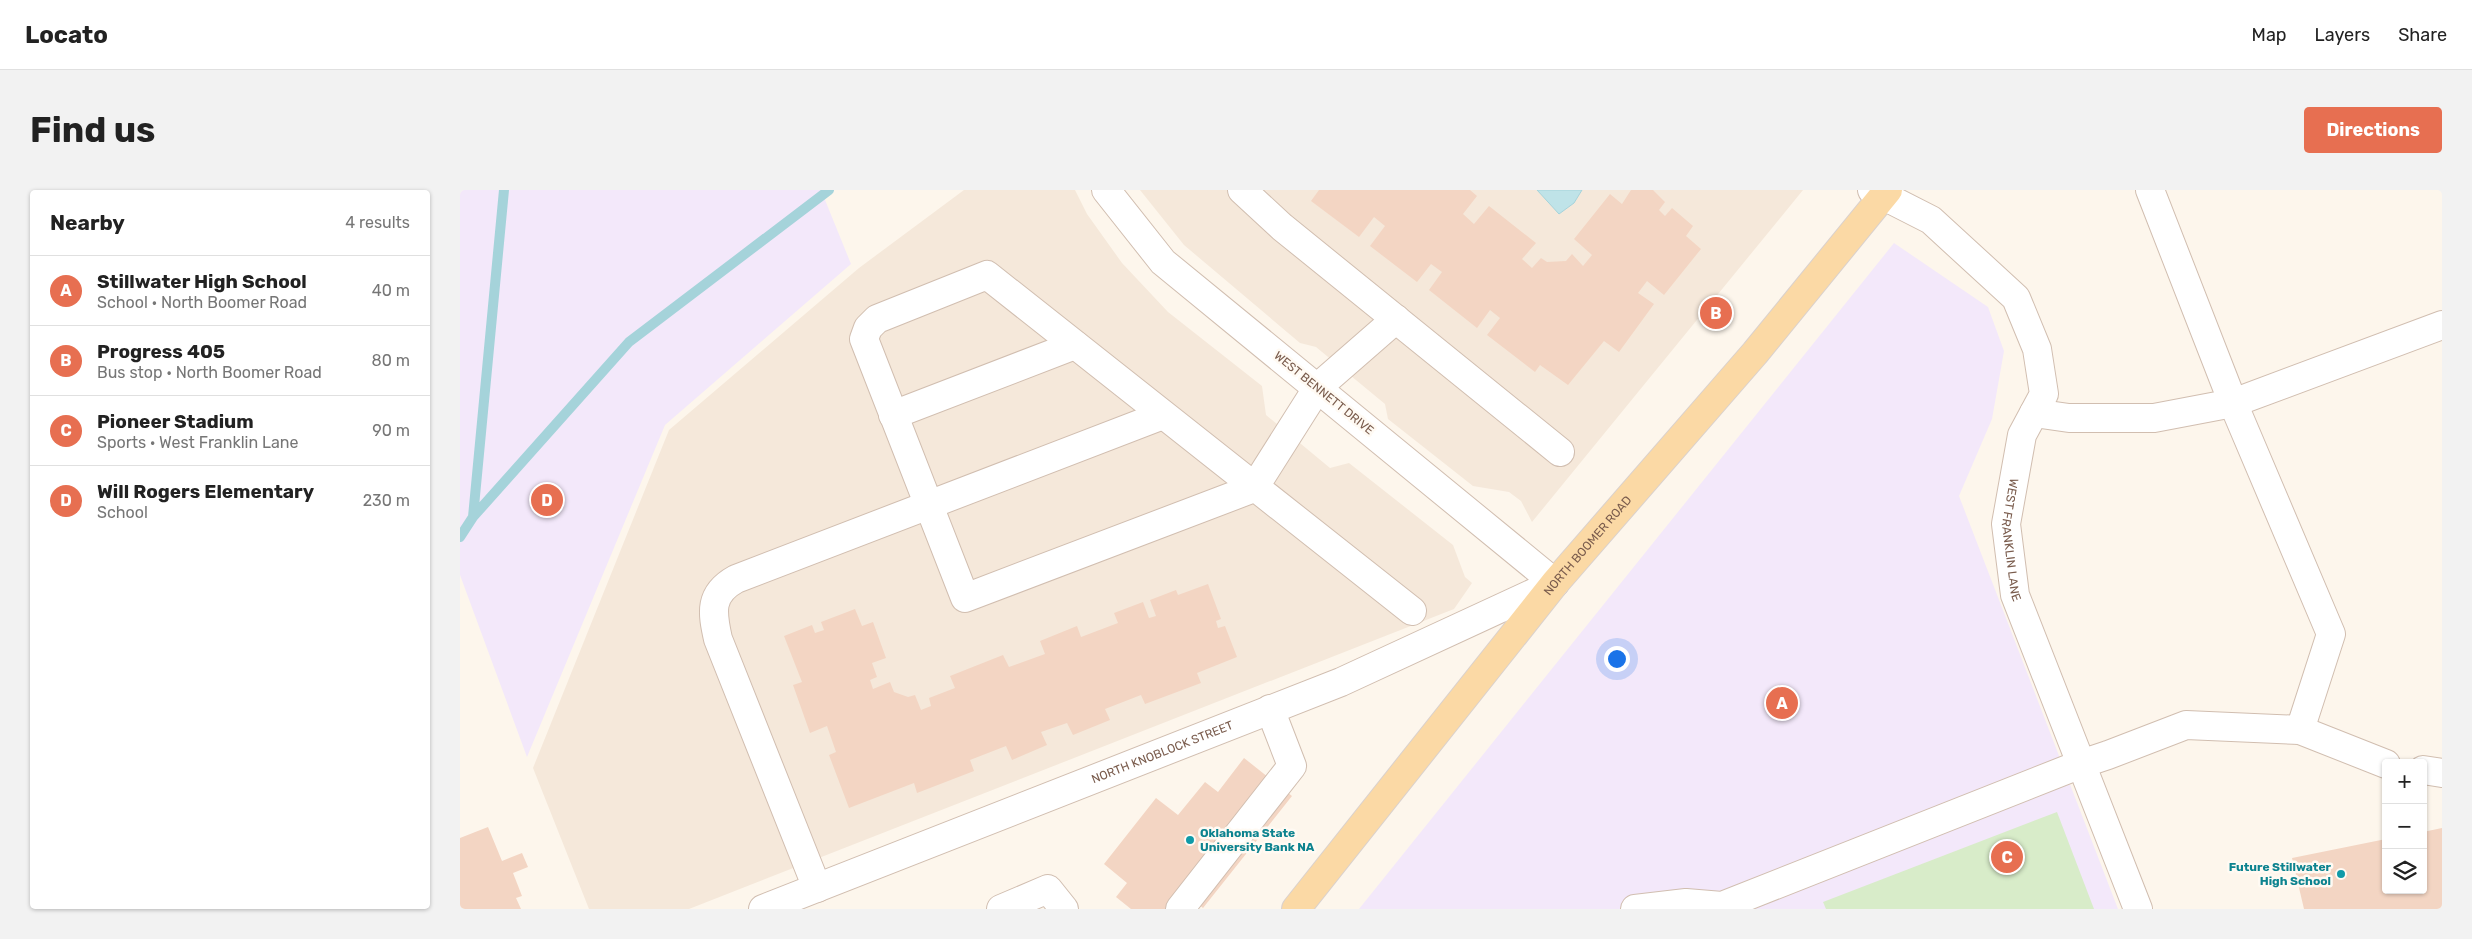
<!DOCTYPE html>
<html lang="en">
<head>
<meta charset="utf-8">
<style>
	:root { --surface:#fff; --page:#f2f2f2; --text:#222; --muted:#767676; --line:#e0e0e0; --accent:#e76f51 }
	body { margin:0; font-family:Rubik,sans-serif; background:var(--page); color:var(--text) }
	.controls { position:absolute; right:15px; bottom:15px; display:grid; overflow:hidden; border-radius:5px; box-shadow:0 1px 4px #0004 }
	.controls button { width:45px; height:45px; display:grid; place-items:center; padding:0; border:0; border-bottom:1px solid var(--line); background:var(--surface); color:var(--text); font:25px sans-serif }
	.you { position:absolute; left:1156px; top:468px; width:18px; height:18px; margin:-12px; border:4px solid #fff; border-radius:50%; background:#1a73e8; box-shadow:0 0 0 8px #1a73e833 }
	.badge { display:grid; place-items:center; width:32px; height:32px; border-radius:50%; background:var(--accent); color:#fff; font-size:16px; font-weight:700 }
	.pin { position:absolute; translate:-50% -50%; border:2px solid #fff; box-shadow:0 1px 5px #0006 }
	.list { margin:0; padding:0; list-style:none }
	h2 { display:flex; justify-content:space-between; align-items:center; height:65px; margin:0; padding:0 20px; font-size:21px }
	h2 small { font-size:16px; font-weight:400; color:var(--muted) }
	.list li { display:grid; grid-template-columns:32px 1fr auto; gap:15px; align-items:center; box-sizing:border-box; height:70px; padding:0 20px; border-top:1px solid var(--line) }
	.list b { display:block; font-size:19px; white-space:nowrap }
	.list p { margin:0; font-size:16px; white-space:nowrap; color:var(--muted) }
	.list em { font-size:16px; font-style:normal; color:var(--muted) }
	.icon { flex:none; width:28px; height:28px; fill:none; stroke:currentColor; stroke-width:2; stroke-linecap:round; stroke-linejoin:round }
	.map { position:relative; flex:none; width:1982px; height:719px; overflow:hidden; border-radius:5px }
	header { display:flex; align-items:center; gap:30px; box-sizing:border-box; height:70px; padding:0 25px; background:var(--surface); border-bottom:1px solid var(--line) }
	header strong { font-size:24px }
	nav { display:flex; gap:28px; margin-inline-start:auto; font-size:18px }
	.intro { display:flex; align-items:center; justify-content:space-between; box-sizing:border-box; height:120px; padding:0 30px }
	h1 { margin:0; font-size:35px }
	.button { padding:12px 22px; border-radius:5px; background:var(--accent); color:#fff; font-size:18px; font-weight:700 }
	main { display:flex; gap:30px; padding:0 30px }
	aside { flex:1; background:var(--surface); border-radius:5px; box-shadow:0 1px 4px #0004 }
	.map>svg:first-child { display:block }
	.residential { fill:#f5e8da }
	.education { fill:#f3e8fa }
	.green { fill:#d8ecc9 }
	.water { fill:#bfe3e8; stroke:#a5d3da }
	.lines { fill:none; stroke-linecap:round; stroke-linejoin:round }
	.stream { stroke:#a5d3da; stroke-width:10 }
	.building { fill:#f3d5c3 }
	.minor-casing { stroke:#d1beb0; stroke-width:30 }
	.major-casing { stroke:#dad1cd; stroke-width:30 }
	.minor { stroke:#fff; stroke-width:28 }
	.major { stroke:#fbd9a5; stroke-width:28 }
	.culture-dot { fill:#0f9aa8; stroke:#fffaf3; stroke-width:2 }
	.labels { text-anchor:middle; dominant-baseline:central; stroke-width:5; stroke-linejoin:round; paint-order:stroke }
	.street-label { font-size:12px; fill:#7a5c4d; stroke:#fffaf3 }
	.culture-label { font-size:12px; font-weight:bold; fill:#0d838f; stroke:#fffaf3; text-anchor:start }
</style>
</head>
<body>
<header>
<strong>Locato</strong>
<nav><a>Map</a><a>Layers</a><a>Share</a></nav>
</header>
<div class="intro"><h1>Find us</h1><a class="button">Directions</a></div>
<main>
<aside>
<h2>Nearby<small>4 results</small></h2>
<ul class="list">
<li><span class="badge">A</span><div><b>Stillwater High School</b><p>School · North Boomer Road</p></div><em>40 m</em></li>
<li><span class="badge">B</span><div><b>Progress 405</b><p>Bus stop · North Boomer Road</p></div><em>80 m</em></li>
<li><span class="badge">C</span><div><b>Pioneer Stadium</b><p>Sports · West Franklin Lane</p></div><em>90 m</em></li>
<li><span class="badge">D</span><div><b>Will Rogers Elementary</b><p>School</p></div><em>230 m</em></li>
</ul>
</aside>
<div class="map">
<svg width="1982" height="719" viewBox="0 0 1982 719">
	<rect width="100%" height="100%" fill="#fdf6ec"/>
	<path class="residential" d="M504 0H615L627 24 662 73 708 122 802 196 806 225 870 278 889 273 993 355 1005 387 1012 393 994 419 229 719H129L73 578 209 240 399 78Z
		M680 0H1343L1072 332 1061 311 1049 302 1013 296 928 229 925 214 856 157 840 153 724 55Z"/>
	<path class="education" d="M0 0H361L391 74 205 235 67 567 0 385Z
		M1434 53 1528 117 1544 161 1532 229 1499 306 1658 719H899Z"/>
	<path class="green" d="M1597 622 1634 719H1366L1363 712Z"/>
	<path class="water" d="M1077 0H1122L1114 13 1099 24Z"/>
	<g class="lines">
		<path class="stream" d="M13 327 44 0
			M0 347 13 327 169 152 369 0"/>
	</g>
	<path class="building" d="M859 0H1010L1017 6 1003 24 1014 34 1029 16 1076 53 1062 69 1072 78 1081 68 1087 72 1106 71 1112 64 1123 76 1132 65 1114 49 1150 4 1162 14 1171 0H1193L1205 12 1199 20 1205 26 1212 18 1233 36 1226 46 1241 59 1204 105 1187 91 1178 103 1194 114 1159 162 1144 151 1108 195 1080 175 1075 182 1027 145 1040 128 1030 120 1017 138 969 100 982 82 971 74 957 92 910 56 925 36 914 27 899 47 851 11Z
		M748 394 761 429 756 431 758 438 765 436 777 467 737 483 741 493 685 514 681 505 645 519 650 530 613 545 607 533 581 542 587 555 552 570 546 556 510 570 514 581 457 603 454 593 389 618 369 565 376 562 367 536 350 543 333 495 342 492 324 446 352 435 355 443 364 440 361 432 395 419 402 436 413 432 426 468 412 473 417 487 410 490 413 499 430 492 434 502 448 507 455 505 461 520 471 516 469 508 495 498 490 486 543 465 549 477 585 464 580 451 617 436 621 447 658 433 654 423 683 412 689 428 696 426 690 410 716 400 718 405Z
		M784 568 832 606 743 718 723 702 709 719H671L656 707 667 693 644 674 696 608 718 625 745 592 758 602Z
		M28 637 42 671 62 663 68 677 53 683 62 706 56 708 61 719H0V648Z
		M1982 638V719H1844L1832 668 1926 649V700H1963V642Z"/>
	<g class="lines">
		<g class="minor-casing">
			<g id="minor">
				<path d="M782 0 822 37 1100 262"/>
				<path id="s1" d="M1412 0 1471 30 1556 108 1577 159 1584 204 1562 245 1546 334 1555 405 1678 719"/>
				<path d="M1690 0 1773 213 1871 444 1840 540"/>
				<path d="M936 129 858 197 794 298 505 408 404 149 408 138 417 129 527 85 952 421"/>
				<path d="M1574 223 1609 228H1694L1773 213 1982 135"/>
				<path d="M433 225 615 155"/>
				<path d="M1963 580 1982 583"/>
				<path d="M357 698 258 449C252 422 249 404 276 389L703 225"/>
				<path id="s2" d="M303 719 881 492 1095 393 703 72 646 0"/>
				<path d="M541 719 588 699 604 719"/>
				<path d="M720 719 832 576 810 519"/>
				<path d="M1175 719 1226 713 1262 716 1621 574 1648 565 1726 535 1840 540 1926 574"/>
			</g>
		</g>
		<g class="major-casing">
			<g id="major">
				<path id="s3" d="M836 719 1095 393 1295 163 1428 0"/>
			</g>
		</g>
		<use href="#minor" class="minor"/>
		<use href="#major" class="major"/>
	</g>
	<g class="culture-dot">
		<circle cx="730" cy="650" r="5"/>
		<circle cx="1881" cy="684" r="5"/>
	</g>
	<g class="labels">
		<g class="street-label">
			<text transform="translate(864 203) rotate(39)">WEST BENNETT DRIVE</text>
			<text stroke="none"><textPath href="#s1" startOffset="435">WEST FRANKLIN LANE</textPath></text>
			<text stroke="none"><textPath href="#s3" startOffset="466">NORTH BOOMER ROAD</textPath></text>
			<text stroke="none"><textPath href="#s2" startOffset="429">NORTH KNOBLOCK STREET</textPath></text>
		</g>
		<g class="culture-label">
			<text x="740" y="643">Oklahoma State<tspan x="740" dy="14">University Bank NA</tspan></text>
			<text x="1871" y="677" text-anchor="end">Future Stillwater<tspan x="1871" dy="14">High School</tspan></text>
		</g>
	</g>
</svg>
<div class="controls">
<button>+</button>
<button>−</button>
<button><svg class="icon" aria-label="layers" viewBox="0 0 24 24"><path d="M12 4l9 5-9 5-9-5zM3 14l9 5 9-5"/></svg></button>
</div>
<div class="you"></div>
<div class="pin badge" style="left:1322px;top:513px">A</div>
<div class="pin badge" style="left:1256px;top:123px">B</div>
<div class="pin badge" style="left:1547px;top:667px">C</div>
<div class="pin badge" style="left:87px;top:310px">D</div>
</div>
</main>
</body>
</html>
